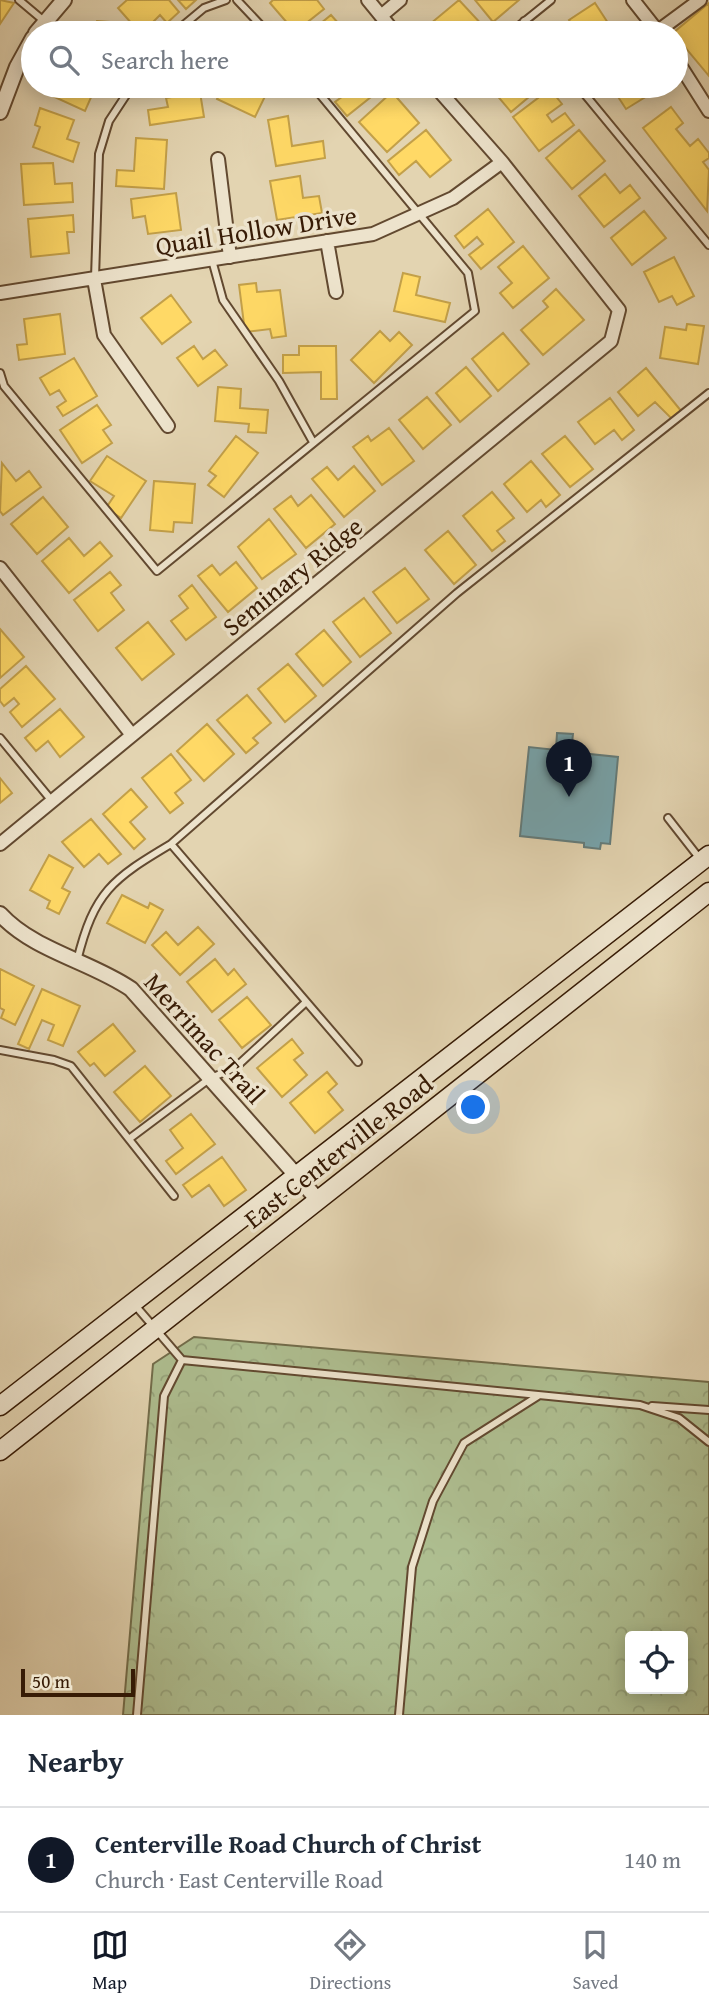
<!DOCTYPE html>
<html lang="en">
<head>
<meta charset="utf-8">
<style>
	:root { --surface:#fff; --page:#f6f6f7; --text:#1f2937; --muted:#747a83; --line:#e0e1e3; --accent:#111827 }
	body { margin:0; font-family:"Gentium Book Plus",serif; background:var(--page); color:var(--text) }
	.controls { position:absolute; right:21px; bottom:21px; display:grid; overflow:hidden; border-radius:7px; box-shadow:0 4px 18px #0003 }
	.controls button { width:63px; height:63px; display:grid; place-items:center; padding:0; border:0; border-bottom:2px solid var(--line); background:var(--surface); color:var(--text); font:35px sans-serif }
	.scale { position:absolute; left:21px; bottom:18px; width:114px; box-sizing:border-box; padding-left:7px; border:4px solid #371b05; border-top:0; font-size:19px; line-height:24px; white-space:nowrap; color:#371b05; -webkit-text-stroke:5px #ede3cc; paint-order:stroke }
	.you { position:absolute; left:474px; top:1108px; width:24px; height:24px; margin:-18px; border:5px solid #fff; border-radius:50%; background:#1a73e8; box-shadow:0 0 0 10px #1a73e833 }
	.badge { display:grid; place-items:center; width:46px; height:46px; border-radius:50%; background:var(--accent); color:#fff; font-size:23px; font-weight:700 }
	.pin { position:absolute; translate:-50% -58px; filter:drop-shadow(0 2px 4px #0008) }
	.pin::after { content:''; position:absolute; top:37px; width:24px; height:21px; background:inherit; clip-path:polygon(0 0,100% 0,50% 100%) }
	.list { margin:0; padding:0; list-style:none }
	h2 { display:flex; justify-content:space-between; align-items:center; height:91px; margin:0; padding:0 28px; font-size:30px }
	h2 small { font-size:23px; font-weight:400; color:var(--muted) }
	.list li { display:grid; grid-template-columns:46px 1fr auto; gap:21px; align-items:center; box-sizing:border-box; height:105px; padding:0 28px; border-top:2px solid var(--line) }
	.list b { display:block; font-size:26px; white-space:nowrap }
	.list p { margin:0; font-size:23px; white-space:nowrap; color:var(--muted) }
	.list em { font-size:23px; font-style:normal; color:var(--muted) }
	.icon { flex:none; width:38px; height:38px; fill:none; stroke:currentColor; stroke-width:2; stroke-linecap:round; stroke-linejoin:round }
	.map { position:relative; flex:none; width:709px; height:1715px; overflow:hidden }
	.search { position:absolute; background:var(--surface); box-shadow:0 4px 18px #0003; left:21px; right:21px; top:21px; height:77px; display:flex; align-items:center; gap:18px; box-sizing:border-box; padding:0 24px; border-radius:38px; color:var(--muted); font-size:26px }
	.sheet { height:196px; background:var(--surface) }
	nav { display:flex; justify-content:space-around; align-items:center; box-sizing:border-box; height:98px; border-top:2px solid var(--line); background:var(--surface); font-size:19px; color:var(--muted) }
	nav a { display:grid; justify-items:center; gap:4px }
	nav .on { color:var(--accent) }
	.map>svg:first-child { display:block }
	.park { fill:url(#park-crowns); stroke:#726c4a; stroke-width:2; fill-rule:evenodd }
	.homes { fill:#ffd966; stroke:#c3a049; stroke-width:2 }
	.public { fill:#76a5af; stroke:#637c7c; stroke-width:2 }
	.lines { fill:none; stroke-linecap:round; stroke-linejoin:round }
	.service-casing { stroke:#624930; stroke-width:10 }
	.minor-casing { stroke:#624930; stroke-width:16 }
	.tertiary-casing { stroke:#624930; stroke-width:18 }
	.secondary-casing { stroke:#371b05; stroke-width:21 }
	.service { stroke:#ede3cc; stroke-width:6 }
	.minor { stroke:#ede3cc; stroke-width:12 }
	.tertiary { stroke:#ede3cc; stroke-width:14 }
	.secondary { stroke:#ede3cc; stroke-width:18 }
	.labels { text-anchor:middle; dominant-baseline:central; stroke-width:7; stroke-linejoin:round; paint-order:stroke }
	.street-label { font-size:26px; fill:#371b05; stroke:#ede3cc }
</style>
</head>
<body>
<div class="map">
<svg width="709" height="1715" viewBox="0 0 709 1715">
	<defs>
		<pattern id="park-crowns" width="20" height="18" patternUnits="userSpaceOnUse" patternTransform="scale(1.75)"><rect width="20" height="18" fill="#aebe90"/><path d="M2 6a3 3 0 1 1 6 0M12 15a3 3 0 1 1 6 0" fill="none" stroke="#96a37b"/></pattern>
	</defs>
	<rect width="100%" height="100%" fill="#e3d4b1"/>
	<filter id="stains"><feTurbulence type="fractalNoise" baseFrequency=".00286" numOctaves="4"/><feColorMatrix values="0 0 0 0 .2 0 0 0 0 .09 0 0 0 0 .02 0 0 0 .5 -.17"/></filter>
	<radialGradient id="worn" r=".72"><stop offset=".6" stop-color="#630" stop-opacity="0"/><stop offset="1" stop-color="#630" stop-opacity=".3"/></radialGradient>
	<path class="park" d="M194 1337 709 1382V1715H123L153 1364ZM630 1636H683V1689H630Z"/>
	<path class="homes" d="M0 0 14 3 0 24Z
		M127 0H169L179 12 167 23 160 15 154 21 162 29 157 33H140L118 8Z
		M178 0H196L186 9Z
		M273 0H317L324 9 295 32 270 3Z
		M459 0 484 27 477 33H438L430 24Z
		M475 0H519L493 22Z
		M595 3 608 23 601 28 604 33H577L569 20Z
		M709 3V76L673 33Z
		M331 15 347 33H309Z
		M97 21 122 23 121 33H81L82 29 96 30Z
		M52 86H96L85 111 48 94Z
		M176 86H199L204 117 150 125 148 110 168 107 166 98 178 96Z
		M223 86H270L255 117 217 99Z
		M352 86H379L381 89 347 116 335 102 354 88Z
		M489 86H542L511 112Z
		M611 86H658L660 88 626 109Z
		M550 89 562 104 547 115 552 122 565 113 574 125 539 151 513 117Z
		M392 92 419 123 387 152 359 122Z
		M671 107 683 123 676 129 690 146 698 139 709 153V158L703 162 709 170 707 211 643 128Z
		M40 108 74 120 67 139 79 143 73 162 33 147 40 127 35 125Z
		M288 116 292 146 323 141 325 158 276 166 268 120Z
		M426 130 451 160 430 177 416 161 399 175 388 161Z
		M579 130 605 161 572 189 546 158Z
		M136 138 167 140 164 189 116 186 117 170 134 171Z
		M53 163 55 184 72 183 73 202 24 205 21 164Z
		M605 174 620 193 630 185 640 198 604 227 579 196Z
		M300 176 303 198 319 196 322 213 277 220 270 181Z
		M176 193 181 230 148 234 145 216 133 218 131 199Z
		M488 209 514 242 481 269 469 255 483 244 477 237 464 248 455 236Z
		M644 211 666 238 632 265 611 238Z
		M73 215 74 232H67L69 253 31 257 28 219Z
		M523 246 549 278 513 308 500 293 512 283 498 267Z
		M674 257 694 296 677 305 672 296 659 302 644 272Z
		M403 273 420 277 416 295 450 303 445 322 394 311Z
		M256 283 257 292 280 290 286 336 272 338 270 329 245 332 239 285Z
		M556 289 584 320 543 355 521 330 548 307 543 301Z
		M171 295 191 322 162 344 141 318Z
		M60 314 65 354 19 360 17 345 27 344 24 319Z
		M687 324 704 326 698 364 660 358 665 327 686 330Z
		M380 331 390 341 399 332 412 345 374 383 351 360Z
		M503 333 529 364 498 391 472 359Z
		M194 346 203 359 215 350 227 365 198 386 177 358Z
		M299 346H336L337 399H321V372L283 373V355H299Z
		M74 358 97 396 63 416 57 407 66 401 59 390 50 395 40 378Z
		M466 367 491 396 460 422 436 393Z
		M646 368 682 412 673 420 655 402 638 416 618 392Z
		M218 387 241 389 240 408 268 410 266 433 248 432 249 424 215 421Z
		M427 397 451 425 423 449 399 420Z
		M610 398 634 430 622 440 614 430 595 444 578 422Z
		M97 405 111 425 103 430 112 443 82 463 60 430Z
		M389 428 414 461 382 485 353 447 368 436 371 441Z
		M236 436 258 453 224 497 208 485 216 476 209 471Z
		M565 436 593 469 570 487 542 454Z
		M107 456 146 481 121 518 106 508 114 496 90 481Z
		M531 461 560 495 546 507 541 500 527 512 504 484Z
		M2 463 16 481 29 471 41 487 3 515 0 511Z
		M354 466 375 491 344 517 312 479 327 467 338 480Z
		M154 481 195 484 192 523 174 522 173 532 150 530Z
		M492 492 514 518 497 531 505 541 492 551 463 516Z
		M311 495 335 524 306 548 274 509 291 496 298 506Z
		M43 497 68 527 37 554 11 524Z
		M269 519 296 554 262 579 238 547Z
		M448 531 476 565 454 584 425 550Z
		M69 538 84 556 100 542 112 556 69 593 42 561Z
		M236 562 257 588 228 612 198 576 212 565 220 575Z
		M405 568 429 599 397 623 373 592Z
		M110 572 121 585 111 593 124 610 98 631 74 600Z
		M192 585 216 617 186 640 171 621 188 608 179 596Z
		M364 598 391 633 360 657 333 622Z
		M148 622 174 654 142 680 116 648Z
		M0 629 24 657 0 678Z
		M324 630 351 662 323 686 296 654Z
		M288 664 316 696 285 722 258 689Z
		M26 666 55 699 22 727 10 712 19 704 14 698 4 706 0 701V689Z
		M247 695 271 723 253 738 258 743 246 753 217 720Z
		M60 709 84 737 60 757 48 741 36 751 25 738Z
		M207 724 234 754 204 781 177 751Z
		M171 754 191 780 175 793 183 803 170 813 142 778Z
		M0 778 12 793 0 803Z
		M131 789 147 807 130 822 145 839 134 849 103 814Z
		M91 819 121 854 108 864 99 854 84 867 62 842Z
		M49 855 73 868 62 888 70 892 59 914 47 908 50 901 30 890Z
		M122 895 148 908 150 903 163 910 145 943 107 923Z
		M198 927 214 944 180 975 152 945 166 932 178 945Z
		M215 959 228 975 234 969 246 984 212 1012 187 982Z
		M0 969 34 986 15 1025 1 1018 4 1010 0 1008Z
		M42 989 80 1006 63 1046 48 1040 54 1025 42 1020 29 1049 18 1044Z
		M247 997 271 1025 242 1048 219 1020Z
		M113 1024 135 1051 105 1076 94 1063 90 1066 78 1052Z
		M292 1039 303 1053 294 1060 307 1075 282 1097 257 1068Z
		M145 1066 171 1096 140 1122 114 1092Z
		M327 1072 337 1084 328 1092 343 1110 315 1133 290 1103Z
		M191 1114 215 1144 176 1174 166 1161 183 1148 170 1130Z
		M222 1157 246 1190 224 1206 209 1185 192 1197 183 1185Z"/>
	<path class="public" d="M557 733 573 734 571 752 618 757 610 844 601 843 600 849 584 847V843L520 836 529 747 556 750Z"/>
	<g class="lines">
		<g class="service-casing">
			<path id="service" d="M19 0 44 21
				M237 0 268 33
				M524 21 534 33
				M174 33 204 8 226 0
				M510 33 551 0
				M578 86 709 245
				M212 260 223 300 279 381 313 442
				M95 278 99 154 109 121 132 86
				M0 373 4 386 157 571 475 311 468 273 313 86
				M0 738 52 801
				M668 818 700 859
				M171 844 457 593 709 393
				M77 961C94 892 112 879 171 844L358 1062
				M0 1050 54 1060 71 1066 174 1196
				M129 1139 209 1079 236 1067 305 1003
				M134 1304 182 1360 640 1405 679 1418 709 1442
				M652 1406 709 1410
				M137 1715 164 1396 182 1360
				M399 1715 412 1567 433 1501 464 1443 538 1396"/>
		</g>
		<g class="minor-casing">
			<path id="minor" d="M368 0 395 33
				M633 0 659 33
				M381 16 400 0
				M658 31 700 0
				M676 59 709 111
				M218 159 230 257
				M327 241 336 292
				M94 279 104 335 168 426
				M0 293 373 234 453 198 502 162
				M0 568 132 735
				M0 844 611 341 619 310 502 162 435 86"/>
		</g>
		<g class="tertiary-casing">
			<path id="tertiary" d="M36 33 64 0
				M0 112 17 67 33 38
				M0 914C34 951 90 961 131 989L318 1200"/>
		</g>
		<g class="secondary-casing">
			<path id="secondary" d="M0 1406 709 855
				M0 1451 709 892"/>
		</g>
		<use href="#service" class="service"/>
		<use href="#minor" class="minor"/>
		<use href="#tertiary" class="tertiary"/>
		<use href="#secondary" class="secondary"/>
	</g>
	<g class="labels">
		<g class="street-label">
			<text transform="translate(256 230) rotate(-9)">Quail Hollow Drive</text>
			<text transform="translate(292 576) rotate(-39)">Seminary Ridge</text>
			<text transform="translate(205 1038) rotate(48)">Merrimac Trail</text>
			<text transform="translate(338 1151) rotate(-38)">East Centerville Road</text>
		</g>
	</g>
	<rect width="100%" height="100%" filter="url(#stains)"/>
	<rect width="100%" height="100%" fill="url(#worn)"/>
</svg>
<div class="controls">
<button><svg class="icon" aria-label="locate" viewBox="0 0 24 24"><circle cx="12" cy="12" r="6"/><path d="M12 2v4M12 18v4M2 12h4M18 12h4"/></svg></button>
</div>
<div class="scale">50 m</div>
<div class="you"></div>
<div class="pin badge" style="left:569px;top:797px">1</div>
<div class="search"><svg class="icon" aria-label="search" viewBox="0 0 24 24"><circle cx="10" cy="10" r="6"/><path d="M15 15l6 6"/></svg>Search here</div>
</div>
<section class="sheet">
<h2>Nearby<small></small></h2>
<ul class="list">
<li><span class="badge">1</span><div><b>Centerville Road Church of Christ</b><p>Church · East Centerville Road</p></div><em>140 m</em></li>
</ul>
</section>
<nav>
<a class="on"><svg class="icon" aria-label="map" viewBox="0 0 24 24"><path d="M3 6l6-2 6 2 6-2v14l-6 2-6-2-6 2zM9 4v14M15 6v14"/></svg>Map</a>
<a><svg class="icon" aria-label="directions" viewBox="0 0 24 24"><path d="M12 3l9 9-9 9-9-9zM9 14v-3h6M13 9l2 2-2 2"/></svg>Directions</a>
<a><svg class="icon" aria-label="saved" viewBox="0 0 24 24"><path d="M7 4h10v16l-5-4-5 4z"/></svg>Saved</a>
</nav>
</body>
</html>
